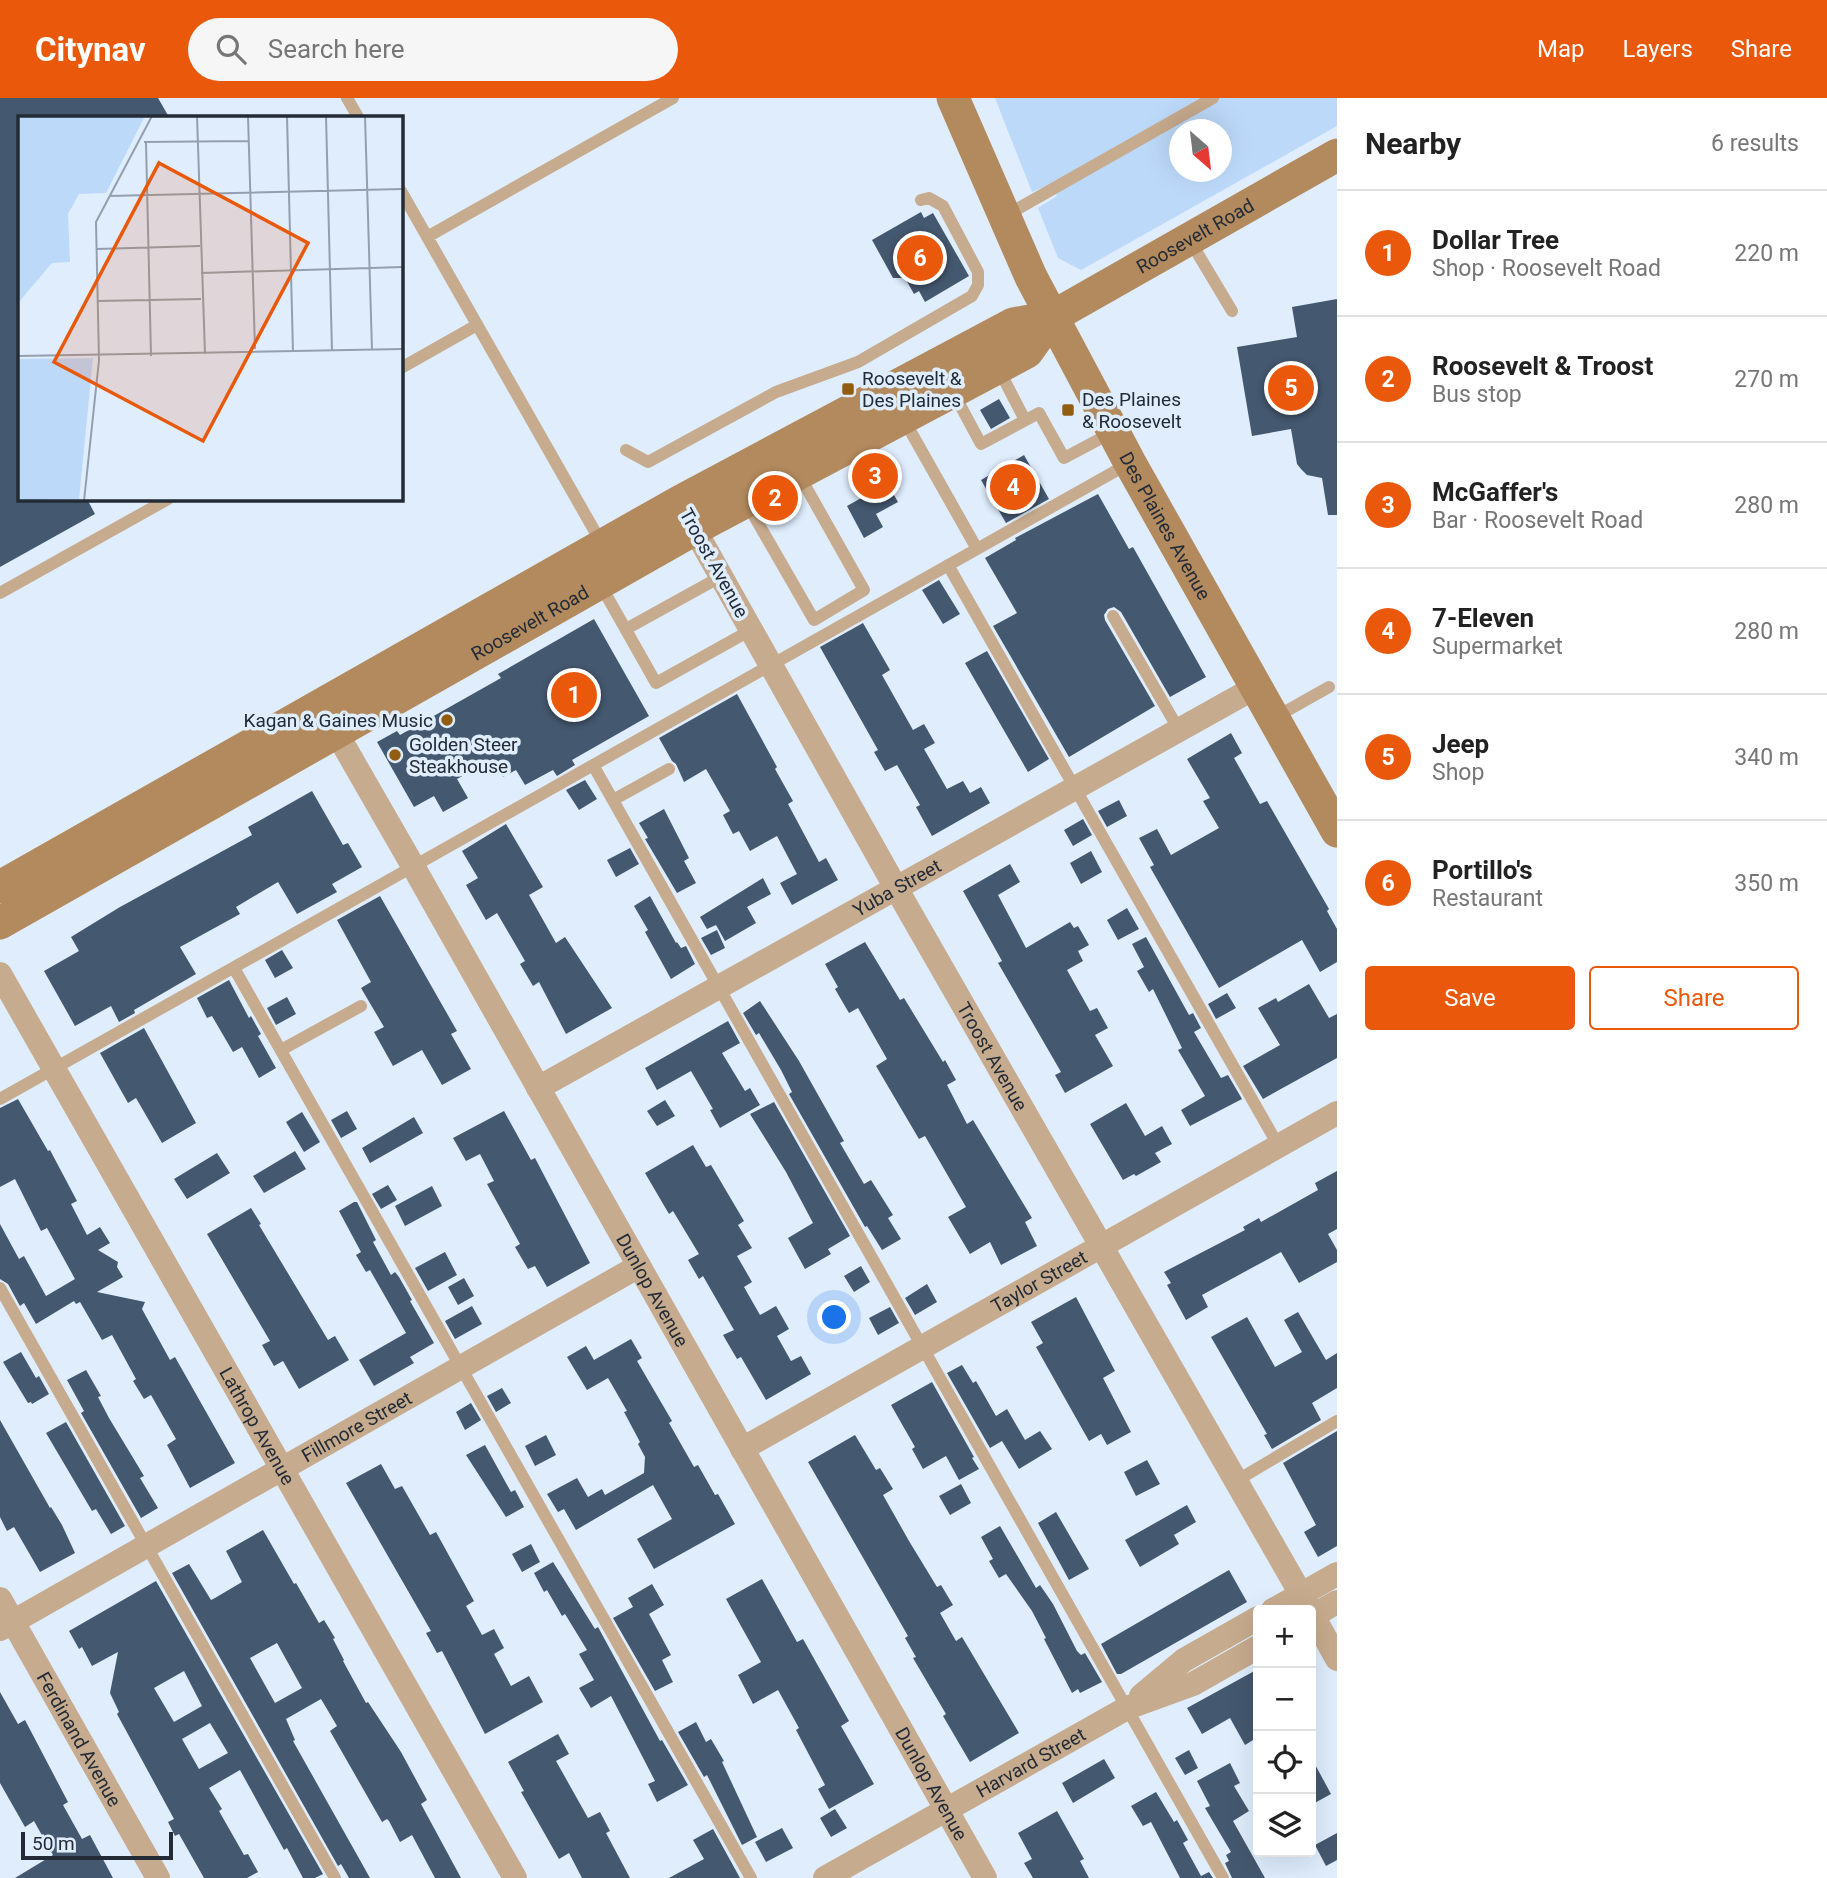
<!DOCTYPE html>
<html lang="en">
<head>
<meta charset="utf-8">
<style>
	:root { --surface:#fff; --page:#f6f6f6; --text:#222; --muted:#767676; --line:#e0e0e0; --accent:#ea580c }
	body { margin:0; font-family:Roboto,sans-serif; background:var(--page); color:var(--text) }
	.controls { position:absolute; right:21px; bottom:21px; display:grid; overflow:hidden; border-radius:7px; box-shadow:0 7px 28px #0002 }
	.controls button { width:63px; height:63px; display:grid; place-items:center; padding:0; border:0; border-bottom:2px solid var(--line); background:var(--surface); color:var(--text); font:35px sans-serif }
	.compass { position:absolute; left:1169px; top:21px; width:63px; height:63px; border-radius:50%; background:var(--surface); box-shadow:0 7px 28px #0002; rotate:152deg }
	.scale { position:absolute; left:21px; bottom:18px; width:152px; box-sizing:border-box; padding-left:7px; border:4px solid #232b36; border-top:0; font-size:19px; line-height:24px; white-space:nowrap; color:#232b36; -webkit-text-stroke:5px #dfedfd; paint-order:stroke }
	.you { position:absolute; left:835px; top:1220px; width:24px; height:24px; margin:-18px; border:5px solid #fff; border-radius:50%; background:#1a73e8; box-shadow:0 0 0 10px #1a73e833 }
	.badge { display:grid; place-items:center; width:46px; height:46px; border-radius:50%; background:var(--accent); color:#fff; font-size:23px; font-weight:700 }
	.pin { position:absolute; translate:-50% -50%; border:4px solid #fff; box-shadow:0 2px 7px #0006 }
	.list { margin:0; padding:0; list-style:none }
	h2 { display:flex; justify-content:space-between; align-items:center; height:91px; margin:0; padding:0 28px; font-size:30px }
	h2 small { font-size:23px; font-weight:400; color:var(--muted) }
	.list li { display:grid; grid-template-columns:46px 1fr auto; gap:21px; align-items:center; box-sizing:border-box; height:126px; padding:0 28px; border-top:2px solid var(--line) }
	.list b { display:block; font-size:26px; white-space:nowrap }
	.list p { margin:0; font-size:23px; white-space:nowrap; color:var(--muted) }
	.list em { font-size:23px; font-style:normal; color:var(--muted) }
	.actions { display:flex; gap:14px; padding:21px 28px }
	.actions a { flex:1; padding:16px 0; border:2px solid var(--accent); border-radius:7px; text-align:center; font-size:24px; color:var(--accent) }
	.actions .main { background:var(--accent); color:#fff }
	.icon { flex:none; width:38px; height:38px; fill:none; stroke:currentColor; stroke-width:2; stroke-linecap:round; stroke-linejoin:round }
	.map { position:relative; flex:none; width:1337px; height:1780px; overflow:hidden }
	header { display:flex; align-items:center; gap:42px; box-sizing:border-box; height:98px; padding:0 35px; background:var(--accent); color:#fff }
	header strong { font-size:33px }
	nav { display:flex; gap:38px; margin-inline-start:auto; font-size:24px }
	.search { width:490px; height:63px; background:var(--page); display:flex; align-items:center; gap:18px; box-sizing:border-box; padding:0 24px; border-radius:38px; color:var(--muted); font-size:26px }
	main { display:flex }
	aside { flex:1; background:var(--surface) }
	.map>svg:first-child { display:block }
	.green { fill:#bdd9f9; fill-rule:evenodd }
	.building { fill:#44586f; fill-rule:evenodd }
	.lines { fill:none; stroke-linecap:round; stroke-linejoin:round }
	.lane { stroke:#c7ab8e; stroke-width:12 }
	.street { stroke:#c7ab8e; stroke-width:24 }
	.secondary { stroke:#b38a5e; stroke-width:33 }
	.poi-dot { fill:#925c11; stroke:#dfedfd; stroke-width:2.5 }
	.labels { text-anchor:middle; dominant-baseline:central; stroke-width:7; stroke-linejoin:round; paint-order:stroke }
	.street-label { font-size:19px; fill:#232b36; stroke:#dfedfd }
	.poi-label { font-size:19px; fill:#232b36; stroke:#dfedfd; text-anchor:start }
	.inset-road { fill:none; stroke:#949fad; stroke-width:2 }
	.view { fill:#e8590c; fill-opacity:0.15; stroke:#e8590c; stroke-width:3.5 }
	.inset-edge { fill:none; stroke:#232b36; stroke-width:3.5 }
</style>
</head>
<body>
<header>
<strong>Citynav</strong>
<div class="search"><svg class="icon" aria-label="search" viewBox="0 0 24 24"><circle cx="10" cy="10" r="6"/><path d="M15 15l6 6"/></svg>Search here</div>
<nav><a>Map</a><a>Layers</a><a>Share</a></nav>
</header>
<main>
<div class="map">
<svg width="1337" height="1780" viewBox="0 0 1337 1780">
	<rect width="100%" height="100%" fill="#dfedfd"/>
	<path class="green" d="M995 0H1337V28L1081 172 1058 160 1038 110 1057 98 1052 86 1032 94ZM1180 32H1222V74H1180Z"/>
	<path class="building" d="M0 0H158L169 19H19V401H87L95 416 0 469Z
		M921 114 924 120 933 115 969 178 925 204 919 193 914 196 905 180H893L872 142Z
		M1337 201V417H1328L1322 380 1307 377 1301 371 1297 366 1291 331 1252 338 1237 249 1297 239 1292 209Z
		M999 301 1010 320 991 331 980 312Z
		M1024 357 1049 401 1006 425 981 382Z
		M874 363 898 404 876 416 883 429 864 440 847 408 870 395 857 373Z
		M1098 396 1129 451 1133 449 1206 579 1170 599 1121 514 1114 509 1108 511 1104 517 1105 522 1155 608 1069 659 993 528 1017 515 985 460 1016 442 1015 440Z
		M939 482 960 516 943 526 922 492Z
		M594 521 649 618 572 662 575 667 557 678 553 672 525 687 516 672 503 679 493 661 457 681 468 700 443 714 434 698 414 709 377 644 397 633 400 637 501 580 498 576Z
		M863 525 890 572 882 577 913 632 924 626 935 645 924 651 947 691 963 683 970 695 981 689 990 705 932 738 916 709 920 707 897 667 885 673 874 654 878 652 820 549Z
		M987 553 1049 661 1028 674 965 565Z
		M737 596 777 669 775 671 793 703 788 706 819 764 826 760 838 782 792 807 780 785 797 776 777 738 750 753 739 733 733 736 723 717 730 713 706 671 684 684 676 666 672 663 659 640Z
		M1231 635 1242 655 1234 660 1260 706 1267 703 1329 811 1327 813 1337 831V864L1320 874 1302 842 1219 890 1150 769 1154 767 1139 740 1157 731 1171 757 1219 730 1203 703 1210 700 1187 661Z
		M585 682 597 701 579 712 566 692Z
		M312 693 343 747 348 745 362 769 332 786 337 794 297 816 278 784 236 809 240 816 180 849 196 876 134 912 135 915 119 924 111 908 75 928 44 873 79 853 71 839 120 809 252 737 248 729Z
		M1119 702 1127 718 1107 729 1098 713Z
		M664 711 689 760 684 763 696 785 677 795 645 741 648 740 639 725Z
		M1083 721 1092 737 1073 748 1064 732Z
		M506 726 543 789 529 797 556 845 565 839 612 910 566 936 539 884 533 888 520 866 525 863 497 815 486 822 466 787 478 780 462 753Z
		M630 750 639 766 616 779 607 762Z
		M1091 753 1102 774 1081 786 1070 765Z
		M1010 766 1020 784 998 797 1026 850 1070 824 1074 830 1078 828 1089 847 1078 853 1083 863 1067 872 1090 913 1097 910 1108 930 1095 937 1113 968 1065 995 1055 977 1061 974 998 865 1002 863 963 793Z
		M763 780 771 796 747 809 756 825 725 843 716 827 707 831 700 819Z
		M380 798 457 933 451 936 471 971 442 987 422 952 393 968 374 934 384 929 361 890 371 884 337 822Z
		M650 798 676 845 677 844 681 850 686 848 695 866 671 881 645 834 648 832 634 808Z
		M1127 810 1139 831 1118 842 1107 822Z
		M717 832 725 850 711 857 701 840Z
		M1146 839 1184 908 1189 917 1193 915 1201 930 1194 934 1221 980 1228 977 1242 1001 1190 1028 1181 1012 1205 998 1178 952 1182 950 1153 891 1149 894 1137 873 1144 869 1132 846Z
		M865 844 900 902 904 900 943 964 945 962 956 982 947 987 967 1026 973 1022 1032 1120 1025 1124 1037 1148 1001 1167 990 1144 970 1156 948 1119 966 1109 925 1038 919 1041 876 968 887 961 858 910 849 915 835 891 838 889 825 866Z
		M282 852 293 870 275 880 265 862Z
		M229 882 249 920 251 918 261 936 258 938 276 970 259 980 242 949 233 954 212 918 207 920 197 900Z
		M1309 886 1329 920 1337 916V960L1263 1001 1243 968 1280 947 1258 910 1276 900 1278 904Z
		M1227 895 1236 910 1216 921 1208 906Z
		M287 899 296 916 276 927 267 910Z
		M760 903 799 963 844 1043 840 1045 864 1086 871 1082 893 1117 888 1120 901 1141 882 1152 867 1128 865 1129 789 996 792 994 781 972 759 935 756 937 743 915Z
		M728 923 740 945 722 955 745 993 750 990 760 1007 720 1030 710 1012 713 1011 691 973 657 992 645 970Z
		M144 930 196 1025 162 1045 136 1000 128 1005 100 955Z
		M18 1001 48 1053 50 1052 77 1103 71 1106 87 1137 100 1129 110 1145 98 1152 118 1164 117 1169 123 1179 97 1194 145 1204 142 1211 170 1262 175 1259 235 1365 190 1390 167 1347 176 1341 151 1297 144 1301 133 1283 136 1281 112 1237 102 1242 80 1204 76 1206 74 1203 36 1226 24 1205 20 1208 8 1186 0 1181V1126L19 1161 24 1158 46 1198 75 1181 47 1130 41 1133 15 1081 0 1089V1010Z
		M665 1002 675 1018 657 1028 647 1013Z
		M774 1004 850 1138 828 1151 831 1156 805 1171 788 1140 813 1125 786 1074 750 1016Z
		M1126 1005 1145 1038 1162 1028 1172 1046 1155 1055 1161 1064 1136 1078 1134 1076 1123 1082 1090 1026Z
		M347 1013 357 1031 341 1040 331 1022Z
		M504 1013 531 1062 535 1060 590 1165 547 1189 535 1168 528 1171 515 1149 520 1146 487 1086 494 1083 480 1056 466 1063 453 1040Z
		M302 1014 320 1044 304 1054 286 1024Z
		M414 1019 423 1035 370 1065 362 1050Z
		M693 1047 706 1069 711 1067 744 1123 738 1127 752 1150 737 1158 752 1184 744 1189 760 1217 776 1208 789 1231 777 1238 791 1263 801 1258 811 1276 766 1302 741 1259 737 1261 723 1237 734 1232 703 1178 699 1181 688 1162 699 1156 673 1113 669 1116 645 1075Z
		M295 1053 306 1071 264 1095 253 1078Z
		M217 1055 230 1075 187 1101 174 1081Z
		M1337 1073V1131L1328 1136 1337 1152V1164L1299 1185 1281 1154 1202 1197 1208 1209 1186 1222 1167 1187 1171 1185 1164 1174 1245 1132 1243 1129 1259 1120 1261 1124 1318 1092 1315 1085Z
		M388 1087 397 1102 381 1111 372 1096Z
		M432 1088 442 1108 405 1128 395 1108Z
		M354 1104H357L376 1142 373 1144 391 1177 395 1174 399 1179 412 1202 410 1203 434 1245 410 1259 414 1265 374 1288 359 1262 406 1235 370 1172 366 1174 356 1157 361 1154 339 1113Z
		M251 1110 261 1126 259 1127 328 1242 335 1238 349 1262 299 1291 283 1263 274 1268 262 1247 270 1243 207 1136Z
		M445 1154 457 1177 428 1193 415 1170Z
		M861 1168 870 1184 854 1194 844 1178Z
		M464 1180 474 1198 458 1207 448 1189Z
		M927 1186 937 1204 915 1217 905 1200Z
		M1076 1199 1115 1273 1103 1280 1131 1334 1107 1347 1101 1336 1089 1343 1036 1249 1043 1245 1031 1224Z
		M472 1208 482 1226 455 1241 445 1223Z
		M890 1209 899 1225 878 1237 869 1220Z
		M1298 1214 1326 1262 1337 1255V1290L1312 1305 1321 1322 1272 1351 1264 1337 1267 1336 1211 1239 1247 1219 1275 1269 1302 1254 1284 1222Z
		M631 1241 642 1260 637 1263 672 1323 669 1325 694 1369 698 1367 715 1397 718 1396 735 1426 654 1471 637 1441 672 1421 653 1387 576 1432 564 1411 558 1414 547 1396 577 1380 588 1399 602 1391 605 1397 644 1375 645 1359 638 1346 640 1344 624 1314 627 1313 608 1280 587 1292 567 1259 586 1248 594 1262Z
		M21 1254 36 1280 39 1278 49 1296 32 1306 31 1304 28 1305 3 1264Z
		M962 1267 973 1285 976 1283 996 1318 1007 1311 1025 1342 1040 1333 1052 1351 1019 1371 1002 1343 990 1350 947 1275Z
		M86 1272 101 1298 98 1299 109 1320 144 1378 140 1380 158 1410 141 1420 81 1315 84 1313 67 1282Z
		M932 1284 974 1359 972 1360 979 1371 959 1382 946 1358 923 1371 912 1351 915 1349 891 1307Z
		M502 1290 511 1305 496 1314 487 1298Z
		M471 1305 481 1322 465 1332 456 1314Z
		M0 1322 50 1410 51 1409 62 1427 75 1455 40 1474 14 1429 7 1433 0 1419Z
		M66 1324 125 1428 111 1436 96 1411 92 1413 46 1335Z
		M1337 1333V1448L1318 1459 1304 1434 1316 1427 1283 1365Z
		M546 1337 556 1357 535 1368 525 1348Z
		M855 1337 876 1372 880 1370 893 1391 883 1397 909 1443 937 1489 941 1487 953 1507 940 1515 956 1543 962 1539 1019 1635 970 1664 943 1618 946 1616 913 1560 916 1559 905 1540 908 1538 808 1364Z
		M485 1347 511 1394 515 1392 524 1409 506 1419 466 1357Z
		M1147 1362 1160 1386 1136 1398 1124 1374Z
		M381 1366 395 1391 402 1388 430 1437 436 1434 474 1503 466 1508 482 1537 494 1531 504 1550 494 1556 511 1588 529 1578 543 1604 485 1636 442 1553 437 1555 426 1535 431 1533 346 1385Z
		M961 1386 971 1405 950 1417 939 1398Z
		M1187 1407 1196 1424 1174 1437 1179 1446 1140 1469 1125 1442Z
		M1056 1414 1089 1471 1069 1482 1038 1425Z
		M1000 1428 1036 1490 1040 1487 1053 1506 1077 1553 1081 1557 1085 1555 1102 1584 1080 1595 1078 1591 1072 1595 1044 1541 1046 1540 1032 1513 1006 1476 999 1480 989 1463 993 1461 981 1439Z
		M263 1432 294 1486 296 1485 319 1525 324 1522 335 1540 333 1541 344 1562 343 1563 366 1605 368 1604 401 1654 427 1702 421 1706 461 1780H435L412 1737 400 1744 389 1723 387 1721 382 1724 330 1633 337 1628 321 1601 286 1621 295 1642 293 1643 370 1780H349L341 1766 338 1768 172 1475 189 1466 211 1502 215 1500 242 1484 226 1453ZM277 1545 302 1590 275 1605 250 1560Z
		M531 1446 540 1464 522 1474 512 1456Z
		M553 1464 595 1531 598 1529 660 1643 662 1642 688 1687 657 1704 648 1686 655 1683 611 1598 591 1610 579 1590 594 1582 579 1556 587 1552 565 1516 562 1518 547 1492 544 1494 534 1475Z
		M1229 1472 1247 1504 1121 1576H1117L1101 1546Z
		M762 1481 797 1544 803 1541 849 1623 841 1628 874 1686 829 1711 818 1691 825 1687 796 1632 799 1630 778 1592 753 1606 738 1577 761 1564 726 1501Z
		M156 1483 323 1776 315 1780H303L287 1750 284 1752 240 1672 209 1690 222 1711 219 1713 244 1757 248 1756 258 1774 247 1780H204L179 1736 175 1738 168 1724 174 1721 117 1616 119 1614 110 1595 118 1554 92 1568 82 1549 79 1551 69 1533ZM184 1573 202 1608 174 1624 154 1590ZM210 1625 228 1655 199 1671 182 1641Z
		M652 1486 664 1507 649 1516 671 1557 662 1562 673 1584 655 1593 613 1520 633 1509 628 1500Z
		M1258 1571V1639L1245 1647 1230 1620 1202 1636 1187 1610Z
		M0 1594 18 1626 25 1622 68 1704 63 1707 82 1741 90 1737 113 1780H15L53 1757 34 1723 25 1729 0 1685Z
		M696 1624 706 1644 711 1641 724 1663 722 1664 757 1739 742 1747 707 1677 704 1679 678 1634Z
		M558 1636 569 1656 556 1663 588 1720 600 1714 610 1733 606 1735 630 1780H582L569 1755 559 1761 521 1694 524 1693 508 1664Z
		M1189 1652 1198 1670 1185 1677 1175 1660Z
		M1311 1659 1331 1696 1311 1707Z
		M1104 1661 1115 1680 1073 1705 1062 1685Z
		M1230 1665 1240 1685 1234 1688 1249 1713 1233 1723 1265 1780H1232L1225 1765 1229 1763 1226 1757 1231 1754 1205 1710 1210 1708 1197 1683Z
		M1156 1694 1174 1724 1177 1722 1188 1742 1183 1745 1201 1778 1209 1774 1213 1780H1180L1151 1724 1143 1728 1131 1708Z
		M835 1711 847 1730 831 1739 820 1720Z
		M1057 1713 1084 1761 1080 1763 1089 1780H1033L1024 1765 1032 1761 1018 1735Z
		M782 1730 793 1750 766 1764 755 1744Z
		M713 1731 740 1780H669L704 1761 693 1742Z
		M1337 1735V1762L1326 1768 1315 1747Z"/>
	<g class="lines">
		<path class="lane" d="M347 0 358 19
			M401 93 602 446
			M1005 118 1213 0
			M427 139 673 0
			M1189 141 1232 213
			M401 270 477 227
			M998 270 1025 322
			M953 294 981 346 1039 315 1064 360 1111 335
			M903 320 977 451
			M626 352 648 364 776 294 858 264 972 198 978 187V174L943 108 929 100 921 102
			M746 404 814 522 864 492 798 375
			M948 467 1278 1047
			M600 486 656 585 751 532
			M0 495 168 401
			M1113 518 1179 632
			M626 531 722 478
			M1274 620 1329 589
			M593 667 1223 1780
			M613 702 669 671
			M234 870 751 1780
			M281 952 361 908
			M0 1001 1128 366
			M0 1190 335 1780
			M1236 1383 1337 1323"/>
		<g class="street">
			<path id="s1" d="M686 416 896 790 1310 1512"/>
			<path id="s2" d="M323 624 336 634 413 768 985 1780"/>
			<path id="s3" d="M0 876 515 1780"/>
			<path id="s4" d="M538 990 1256 589"/>
			<path id="s5" d="M742 1351 1337 1015"/>
			<path id="s6" d="M0 1501 158 1780"/>
			<path d="M1273 1512 1337 1476"/>
			<path d="M1311 1514 1337 1561"/>
			<path d="M1311 1519 1337 1504"/>
			<path id="s7" d="M0 1531 639 1168"/>
			<path d="M1141 1598 1184 1562 1258 1520"/>
			<path id="s8" d="M825 1780 1127 1610 1193 1586 1258 1549"/>
		</g>
		<g class="secondary">
			<path id="s9" d="M953 0 1031 179 1130 365 1337 733"/>
			<path id="s10" d="M0 789 679 404 1013 226 1052 219 1337 57"/>
			<path id="s11" d="M0 825 709 423 1027 254 1052 219"/>
		</g>
	</g>
	<g class="poi-dot">
		<rect x="841" y="284" width="14" height="14" rx="3.5"/>
		<rect x="1061" y="305" width="14" height="14" rx="3.5"/>
		<circle cx="447" cy="622" r="7"/>
		<circle cx="395" cy="657" r="7"/>
	</g>
	<g class="labels">
		<g class="street-label">
			<text stroke="none"><textPath href="#s10" startOffset="1363">Roosevelt Road</textPath></text>
			<text stroke="none"><textPath href="#s9" startOffset="478">Des Plaines Avenue</textPath></text>
			<text transform="translate(714 465) rotate(61)">Troost Avenue</text>
			<text stroke="none"><textPath href="#s11" startOffset="609">Roosevelt Road</textPath></text>
			<text stroke="none"><textPath href="#s4" startOffset="411">Yuba Street</textPath></text>
			<text stroke="none"><textPath href="#s1" startOffset="623">Troost Avenue</textPath></text>
			<text stroke="none"><textPath href="#s5" startOffset="341">Taylor Street</textPath></text>
			<text stroke="none"><textPath href="#s2" startOffset="658">Dunlop Avenue</textPath></text>
			<text stroke="none"><textPath href="#s3" startOffset="520">Lathrop Avenue</textPath></text>
			<text stroke="none"><textPath href="#s7" startOffset="410">Fillmore Street</textPath></text>
			<text stroke="none"><textPath href="#s6" startOffset="161">Ferdinand Avenue</textPath></text>
			<text stroke="none"><textPath href="#s8" startOffset="236">Harvard Street</textPath></text>
			<text stroke="none"><textPath href="#s2" startOffset="1225">Dunlop Avenue</textPath></text>
		</g>
		<g class="poi-label">
			<text x="862" y="280">Roosevelt &amp;<tspan x="862" dy="22">Des Plaines</tspan></text>
			<text x="1082" y="301">Des Plaines<tspan x="1082" dy="22">&amp; Roosevelt</tspan></text>
			<text x="433" y="622" text-anchor="end">Kagan &amp; Gaines Music</text>
			<text x="409" y="646">Golden Steer<tspan x="409" dy="22">Steakhouse</tspan></text>
		</g>
	</g>
	<g transform="translate(18 18)">
		<rect width="385" height="385" fill="#dfedfd"/>
		<path d="M0 0H127L88 77 61 78 50 98 52 146 34 147 0 187ZM75 242 61 383 0 385V243Z" fill="#bdd9f9"/>
		<path class="inset-road" d="M179 0 187 238M230 0 237 233M269 0 275 236M308 0 314 235M347 0 354 234M126 26 231 25M128 27 133 240M91 80 385 73M79 133 182 130M183 157 385 151M80 185 183 183M0 240 385 233M66 385 81 244 78 106 134 0"/>
		<path class="view" d="M141 47 290 127 185 325 36 246Z"/>
		<rect width="385" height="385" class="inset-edge"/>
	</g>
</svg>
<div class="controls">
<button>+</button>
<button>−</button>
<button><svg class="icon" aria-label="locate" viewBox="0 0 24 24"><circle cx="12" cy="12" r="6"/><path d="M12 2v4M12 18v4M2 12h4M18 12h4"/></svg></button>
<button><svg class="icon" aria-label="layers" viewBox="0 0 24 24"><path d="M12 4l9 5-9 5-9-5zM3 14l9 5 9-5"/></svg></button>
</div>
<svg class="compass" viewBox="-18 -18 36 36"><path d="M0-13l5 13h-10z" fill="#e53935"/><path d="M0 13l5-13h-10z" fill="#767676"/></svg>
<div class="scale">50 m</div>
<div class="you"></div>
<div class="pin badge" style="left:574px;top:597px">1</div>
<div class="pin badge" style="left:775px;top:400px">2</div>
<div class="pin badge" style="left:875px;top:378px">3</div>
<div class="pin badge" style="left:1013px;top:389px">4</div>
<div class="pin badge" style="left:1291px;top:290px">5</div>
<div class="pin badge" style="left:920px;top:160px">6</div>
</div>
<aside>
<h2>Nearby<small>6 results</small></h2>
<ul class="list">
<li><span class="badge">1</span><div><b>Dollar Tree</b><p>Shop · Roosevelt Road</p></div><em>220 m</em></li>
<li><span class="badge">2</span><div><b>Roosevelt &amp; Troost</b><p>Bus stop</p></div><em>270 m</em></li>
<li><span class="badge">3</span><div><b>McGaffer's</b><p>Bar · Roosevelt Road</p></div><em>280 m</em></li>
<li><span class="badge">4</span><div><b>7-Eleven</b><p>Supermarket</p></div><em>280 m</em></li>
<li><span class="badge">5</span><div><b>Jeep</b><p>Shop</p></div><em>340 m</em></li>
<li><span class="badge">6</span><div><b>Portillo's</b><p>Restaurant</p></div><em>350 m</em></li>
</ul>
<div class="actions"><a class="main">Save</a><a>Share</a></div>
</aside>
</main>
</body>
</html>
